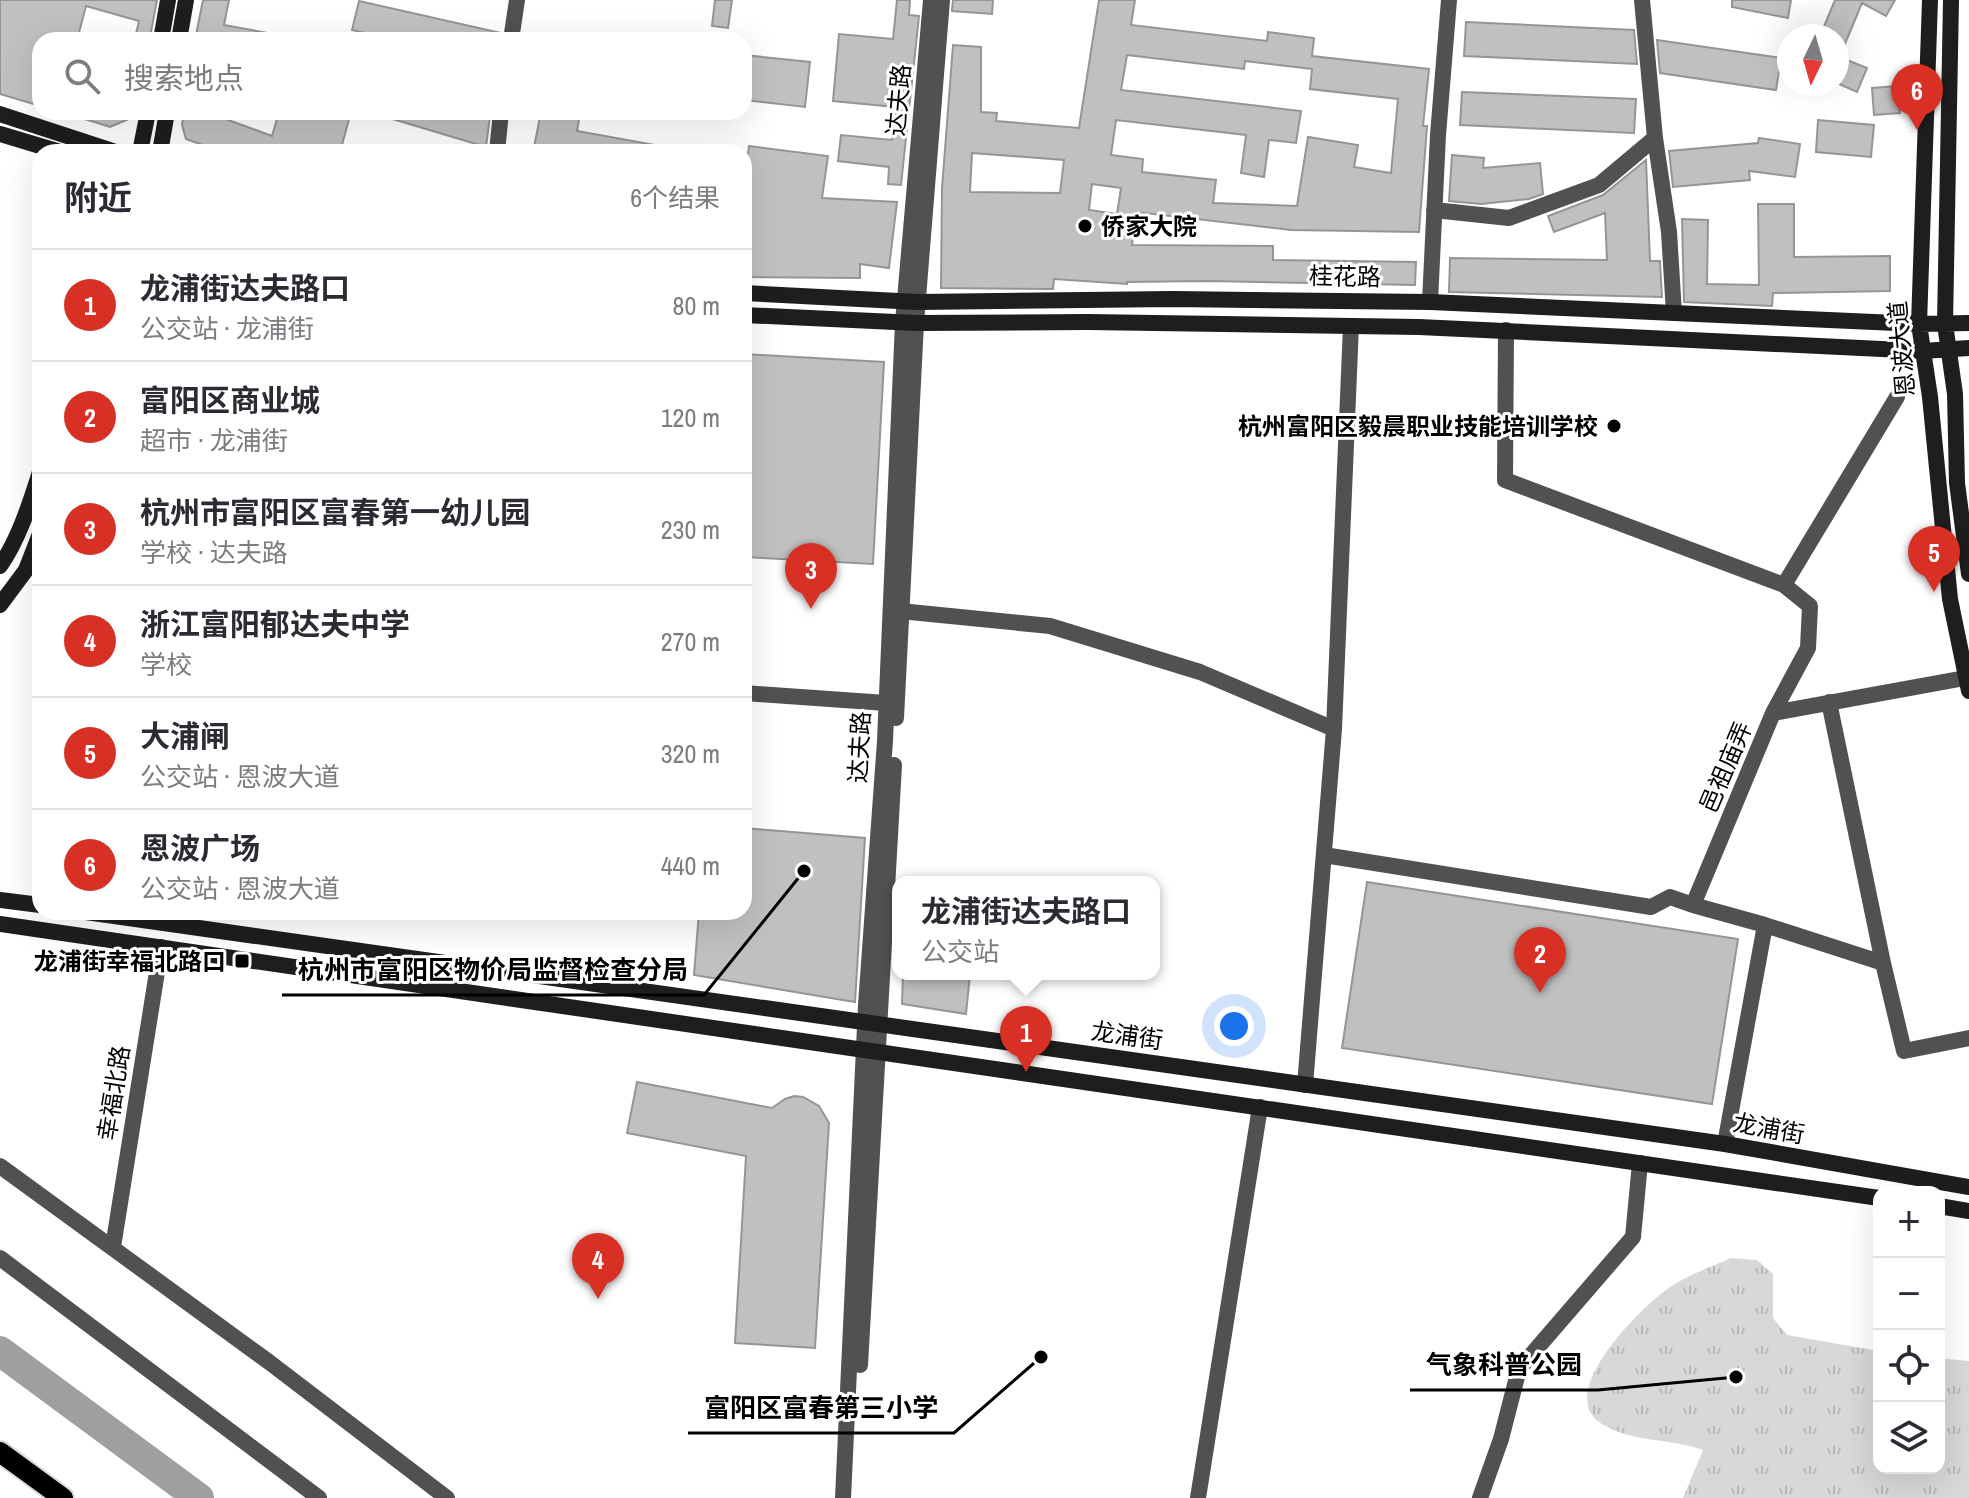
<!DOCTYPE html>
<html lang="zh">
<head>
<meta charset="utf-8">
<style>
	:root { --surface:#fff; --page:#f7f7f7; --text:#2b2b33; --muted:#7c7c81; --line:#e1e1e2; --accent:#d93025 }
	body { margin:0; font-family:"Archivo Narrow","Noto Sans SC",sans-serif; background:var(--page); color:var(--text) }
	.controls { position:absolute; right:24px; bottom:24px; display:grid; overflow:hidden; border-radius:16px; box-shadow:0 8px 32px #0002 }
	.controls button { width:72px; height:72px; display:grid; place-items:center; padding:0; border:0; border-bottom:2px solid var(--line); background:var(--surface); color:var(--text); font:40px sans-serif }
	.compass { position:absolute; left:1777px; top:24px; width:72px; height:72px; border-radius:50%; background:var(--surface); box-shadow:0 8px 32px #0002; rotate:185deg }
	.you { position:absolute; left:1234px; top:1026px; width:28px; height:28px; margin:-20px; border:6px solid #fff; border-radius:50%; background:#1a73e8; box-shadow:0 0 0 12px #1a73e833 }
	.badge { display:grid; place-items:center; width:52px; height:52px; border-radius:50%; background:var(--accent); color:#fff; font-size:26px; font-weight:700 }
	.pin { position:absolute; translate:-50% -66px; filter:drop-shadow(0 2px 4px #0008) }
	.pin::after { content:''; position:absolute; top:42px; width:28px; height:24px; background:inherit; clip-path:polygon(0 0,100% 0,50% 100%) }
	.popup { position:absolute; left:892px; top:876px; width:268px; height:104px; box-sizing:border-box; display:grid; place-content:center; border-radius:16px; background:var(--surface); filter:drop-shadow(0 2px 6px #0005); font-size:26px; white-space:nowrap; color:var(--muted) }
	.popup b { font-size:30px; color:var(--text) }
	.popup::after { content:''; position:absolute; left:50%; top:100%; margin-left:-16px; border:16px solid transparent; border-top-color:var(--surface) }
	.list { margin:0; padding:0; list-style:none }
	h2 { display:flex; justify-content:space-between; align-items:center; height:104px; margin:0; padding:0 32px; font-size:34px }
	h2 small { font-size:26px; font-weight:400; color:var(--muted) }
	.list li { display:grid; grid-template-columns:52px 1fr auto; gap:24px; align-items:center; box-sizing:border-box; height:112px; padding:0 32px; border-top:2px solid var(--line) }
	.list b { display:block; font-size:30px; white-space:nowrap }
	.list p { margin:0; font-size:26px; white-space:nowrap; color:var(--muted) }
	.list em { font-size:26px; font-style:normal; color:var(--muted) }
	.icon { flex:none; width:44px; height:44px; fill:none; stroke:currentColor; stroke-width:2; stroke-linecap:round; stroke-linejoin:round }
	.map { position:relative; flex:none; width:1969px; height:1498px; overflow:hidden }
	.search { position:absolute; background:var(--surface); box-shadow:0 8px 32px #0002; left:32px; top:32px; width:720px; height:88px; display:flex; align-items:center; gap:20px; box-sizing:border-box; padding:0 28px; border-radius:24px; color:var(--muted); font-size:30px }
	.panel { position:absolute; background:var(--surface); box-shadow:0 8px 32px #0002; left:32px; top:144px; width:720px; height:776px; border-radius:24px }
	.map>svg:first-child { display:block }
	.park { fill:url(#park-tufts) }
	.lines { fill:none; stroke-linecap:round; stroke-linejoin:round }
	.river { stroke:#9f9f9f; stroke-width:30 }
	.building { fill:#c0c0c0; stroke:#959595; stroke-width:2; fill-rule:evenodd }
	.primary-casing { stroke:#dbdbdb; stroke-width:24 }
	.minor { stroke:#515151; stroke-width:16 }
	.tertiary { stroke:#515151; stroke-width:16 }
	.secondary { stroke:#1e1e1e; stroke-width:16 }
	.primary { stroke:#000; stroke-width:20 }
	.poi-dot { fill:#000; stroke:#fff; stroke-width:3 }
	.labels { text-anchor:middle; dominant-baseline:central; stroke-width:6; stroke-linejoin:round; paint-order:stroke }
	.street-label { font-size:24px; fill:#000; stroke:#fff }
	.poi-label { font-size:24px; font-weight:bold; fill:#000; stroke:#fff; text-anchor:end }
	.leader { fill:none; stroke:#000; stroke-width:3 }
	.callout-dot { fill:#000; stroke:#fff; stroke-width:3 }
	.callout-label { font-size:26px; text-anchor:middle; font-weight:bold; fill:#000; stroke:#fff; stroke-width:6; stroke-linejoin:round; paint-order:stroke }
</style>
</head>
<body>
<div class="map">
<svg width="1969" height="1498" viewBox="0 0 1969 1498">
	<defs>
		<pattern id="park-tufts" width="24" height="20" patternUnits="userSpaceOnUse" patternTransform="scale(2)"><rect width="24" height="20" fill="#d8d8d8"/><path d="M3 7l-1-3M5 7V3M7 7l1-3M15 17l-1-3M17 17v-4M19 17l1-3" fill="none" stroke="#b8b8b8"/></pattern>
	</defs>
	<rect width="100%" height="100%" fill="#fff"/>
	<path class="park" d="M1731 1258 1757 1260 1773 1274V1318L1787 1335 1879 1351V1468H1939V1358L1969 1361V1498H1683L1703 1450C1670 1438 1633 1443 1602 1424 1551 1394 1646 1301 1675 1284 1693 1273 1713 1266 1731 1258Z"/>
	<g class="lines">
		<path class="river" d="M0 1351 199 1498"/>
	</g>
	<path class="building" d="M0 0H157L150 37 136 34 139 21 86 6 77 40H40V106L0 94Z
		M203 0H229L224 25 268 33 267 40H195Z
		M715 0H732L728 28 712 26Z
		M897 0H910L909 15 919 16 901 185 888 184 889 167 838 161 841 135 892 140 895 107 833 101 839 34 893 39Z
		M953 0H993L992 14 952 11Z
		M1099 0H1135L1131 25 1267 41 1268 32 1314 38 1312 56 1429 69 1423 126H1427L1419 232 1291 230 1136 212 1132 245 1273 246V260L1416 262 1415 285 1207 281 1127 282V284L1054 279 1053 289 941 288 942 188 953 45 981 47V112L997 113 996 121 1079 128ZM1127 55 1244 69 1245 61 1312 69 1310 89 1398 99 1391 173 1354 167 1358 145 1308 137 1297 206 1213 203 1216 180 1142 172 1143 159 1111 155 1116 120 1246 135 1241 173 1264 177 1269 140 1296 143 1301 111 1121 90ZM972 153 1064 160 1060 193 970 192ZM1092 184 1121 188 1117 214 1089 210Z
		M1732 0H1791L1788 18 1732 7Z
		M1835 0H1895L1886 16 1862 3 1837 63V36H1820Z
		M359 1 501 33 500 40H396L352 30Z
		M1466 22 1634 30 1637 64 1464 56Z
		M1657 40 1781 58 1776 90 1660 73Z
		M744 55 810 62 805 107 744 100Z
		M1842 58 1867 68 1857 92 1837 83V71Z
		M1898 86 1900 113 1874 115 1872 88Z
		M1462 92 1636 99 1634 133 1460 125Z
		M72 112H137L136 116 110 127 72 115Z
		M184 112H220V117L272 136 279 112H351L340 152 315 146 313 152H222L186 139 182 125Z
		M387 112H474L490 116 486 147 386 117Z
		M541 112 580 114 577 131 655 145V152H533Z
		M1818 120 1874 125 1871 157 1816 152Z
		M1759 138 1800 144 1795 177 1749 171 1750 180 1673 187 1669 151 1758 143Z
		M749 146 828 156 822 198 897 202 889 268 860 264V278L744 277V185Z
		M1452 155 1484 158 1483 168 1540 163 1543 194 1529 199 1481 204 1449 201Z
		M1646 160 1650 261H1660L1662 297 1449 292 1450 258 1607 260 1605 213 1554 232 1548 216 1603 195Z
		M1758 204H1794V257L1890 256V291L1773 293 1772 306 1684 302 1682 219 1708 220 1707 284 1759 285Z
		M744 354 884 362 873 564 744 557Z
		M744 828 865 838 855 1002 694 975 699 912H744Z
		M1367 882 1738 939 1712 1104 1342 1048Z
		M903 974H970L966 1014 902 1004Z
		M637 1082 772 1108 785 1099 794 1096 803 1097 819 1106 829 1123 815 1348 735 1343 746 1156 627 1133Z"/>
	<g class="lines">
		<g class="primary-casing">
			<path id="primary" d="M0 1452 63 1498"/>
		</g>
		<path class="minor" d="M1642 0 1655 138 1669 232 1674 313
			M511 40 517 0
			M497 152 501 112
			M1434 210 1509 218 1599 185 1655 138
			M1430 302 1438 135 1449 0
			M1506 330 1505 480 1784 585
			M900 611 1050 626 1200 672 1334 729
			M744 693 886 703
			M1829 702 1883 963 1904 1051 1969 1038
			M1773 713 1965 678
			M1324 855 1651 907 1670 897 1693 905
			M1765 925 1883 963
			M1305 1085 1334 729 1351 326
			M1725 1144 1765 925 1693 905 1773 713 1808 648 1810 606 1784 585 1897 397
			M0 1166 269 1362 447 1498
			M113 1247 161 947
			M0 1258 319 1498
			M1198 1498 1260 1107
			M1480 1498 1501 1439 1519 1369 1633 1237 1640 1163"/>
		<path class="tertiary" d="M896 718 916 323 942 0
			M860 1365 894 765
			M843 1498 866 1005 885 741 903 322 931 0"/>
		<path class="secondary" d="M1930 0 1919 324 1930 397 1950 599 1969 691
			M1951 0 1945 324 1955 394 1957 483 1969 574
			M161 40 168 0
			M179 40 186 0
			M0 114 116 152
			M0 134 60 152
			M140 152 148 112
			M160 152 167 112
			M744 293 918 302 1173 299 1430 302 1919 324 1969 323
			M744 315 916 323 1088 322 1419 327 1923 351 1969 348
			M0 566C19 539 30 503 40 472
			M0 605 26 570 40 534
			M0 900 40 905
			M86 912 1725 1144 1969 1187
			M0 924 1879 1198
			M1939 1206 1969 1211"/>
		<use href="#primary" class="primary"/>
	</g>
	<g class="poi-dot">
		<circle cx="1085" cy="226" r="8"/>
		<circle cx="1614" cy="426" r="8"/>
		<rect x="234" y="953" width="16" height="16" rx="4"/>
	</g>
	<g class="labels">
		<g class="street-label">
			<text transform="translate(898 100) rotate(-85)">达夫路</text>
			<text transform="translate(1345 276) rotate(1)">桂花路</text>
			<text transform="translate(1901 349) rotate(-95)">恩波大道</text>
			<text transform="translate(859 747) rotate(-87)">达夫路</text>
			<text transform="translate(1725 767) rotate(-67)">邑祖庙弄</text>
			<text transform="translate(1127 1035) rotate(8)">龙浦街</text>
			<text transform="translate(113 1093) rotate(-81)">幸福北路</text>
			<text transform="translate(1769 1128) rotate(10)">龙浦街</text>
		</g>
		<g class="poi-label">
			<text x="1101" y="226" text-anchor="start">侨家大院</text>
			<text x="1598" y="426">杭州富阳区毅晨职业技能培训学校</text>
			<text x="226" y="961">龙浦街幸福北路口</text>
		</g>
	</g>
	<path class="leader" d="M804 871L704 995H282M1736 1377L1598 1390H1410M1041 1357L954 1433H688"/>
	<g class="callout-dot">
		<circle cx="804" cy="871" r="8"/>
		<circle cx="1736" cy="1377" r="8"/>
		<circle cx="1041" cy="1357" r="8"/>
	</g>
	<g class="callout-label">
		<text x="493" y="979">杭州市富阳区物价局监督检查分局</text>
		<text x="1504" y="1374">气象科普公园</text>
		<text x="821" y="1417">富阳区富春第三小学</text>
	</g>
</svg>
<div class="controls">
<button>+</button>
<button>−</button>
<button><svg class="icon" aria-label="locate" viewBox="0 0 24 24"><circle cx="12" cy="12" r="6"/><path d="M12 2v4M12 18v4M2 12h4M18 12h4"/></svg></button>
<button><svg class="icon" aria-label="layers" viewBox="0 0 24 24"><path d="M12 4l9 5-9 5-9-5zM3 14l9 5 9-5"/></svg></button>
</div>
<svg class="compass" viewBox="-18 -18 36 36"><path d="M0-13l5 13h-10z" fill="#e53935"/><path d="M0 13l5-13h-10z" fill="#7c7c81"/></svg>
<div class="you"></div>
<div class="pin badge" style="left:1026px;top:1072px">1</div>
<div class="popup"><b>龙浦街达夫路口</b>公交站</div>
<div class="pin badge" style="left:1540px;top:993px">2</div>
<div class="pin badge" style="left:811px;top:609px">3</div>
<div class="pin badge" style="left:598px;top:1299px">4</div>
<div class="pin badge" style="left:1934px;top:592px">5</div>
<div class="pin badge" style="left:1917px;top:130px">6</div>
<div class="search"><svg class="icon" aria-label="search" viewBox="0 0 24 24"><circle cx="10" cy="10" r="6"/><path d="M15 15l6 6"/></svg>搜索地点</div>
<section class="panel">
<h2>附近<small>6个结果</small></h2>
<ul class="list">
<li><span class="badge">1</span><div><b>龙浦街达夫路口</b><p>公交站 · 龙浦街</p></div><em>80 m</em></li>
<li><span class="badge">2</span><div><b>富阳区商业城</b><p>超市 · 龙浦街</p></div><em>120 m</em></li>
<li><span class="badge">3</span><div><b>杭州市富阳区富春第一幼儿园</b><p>学校 · 达夫路</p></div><em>230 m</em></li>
<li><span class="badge">4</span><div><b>浙江富阳郁达夫中学</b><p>学校</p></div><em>270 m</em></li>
<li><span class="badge">5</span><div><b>大浦闸</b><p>公交站 · 恩波大道</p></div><em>320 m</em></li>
<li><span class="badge">6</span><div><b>恩波广场</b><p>公交站 · 恩波大道</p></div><em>440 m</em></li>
</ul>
</section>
</div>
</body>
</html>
